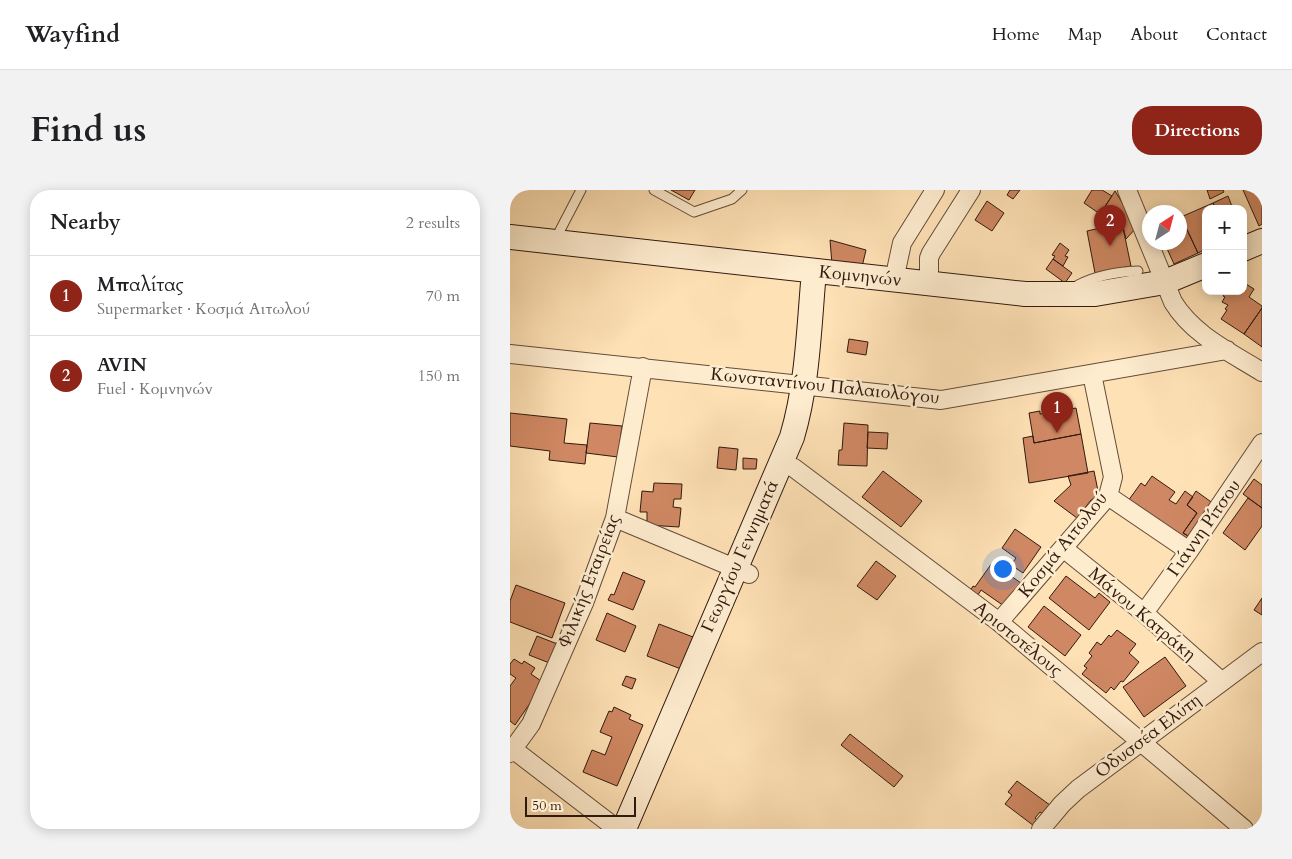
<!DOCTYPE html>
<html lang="en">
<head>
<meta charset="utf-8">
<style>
	:root { --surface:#fff; --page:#f2f2f2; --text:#202124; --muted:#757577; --line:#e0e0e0; --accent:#8f2418 }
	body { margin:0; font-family:Cardo,serif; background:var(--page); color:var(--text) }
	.controls { position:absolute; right:15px; top:15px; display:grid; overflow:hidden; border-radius:10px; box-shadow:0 2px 12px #0003 }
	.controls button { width:45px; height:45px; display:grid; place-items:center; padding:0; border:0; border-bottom:1px solid var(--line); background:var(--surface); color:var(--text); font:25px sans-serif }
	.compass { position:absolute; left:632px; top:15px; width:45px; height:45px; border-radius:50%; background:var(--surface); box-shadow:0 2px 12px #0003; rotate:36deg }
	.scale { position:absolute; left:15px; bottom:12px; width:111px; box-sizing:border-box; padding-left:5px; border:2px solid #311a0f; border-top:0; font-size:14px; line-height:18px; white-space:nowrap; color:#311a0f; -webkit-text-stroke:4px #feeccf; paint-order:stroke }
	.you { position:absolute; left:492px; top:378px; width:18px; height:18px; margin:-12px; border:4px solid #fff; border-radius:50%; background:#1a73e8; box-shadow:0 0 0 8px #1a73e833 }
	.badge { display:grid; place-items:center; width:32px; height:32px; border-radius:50%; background:var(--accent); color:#fff; font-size:16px; font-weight:700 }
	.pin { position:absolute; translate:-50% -41px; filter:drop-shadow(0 1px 2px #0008) }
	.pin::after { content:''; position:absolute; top:26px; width:18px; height:15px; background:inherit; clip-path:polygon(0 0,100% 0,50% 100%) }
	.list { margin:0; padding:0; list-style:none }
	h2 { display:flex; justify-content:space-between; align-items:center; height:65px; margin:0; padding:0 20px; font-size:21px }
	h2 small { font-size:16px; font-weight:400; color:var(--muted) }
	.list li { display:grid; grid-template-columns:32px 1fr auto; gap:15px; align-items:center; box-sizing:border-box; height:80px; padding:0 20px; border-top:1px solid var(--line) }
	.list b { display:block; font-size:19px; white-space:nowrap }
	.list p { margin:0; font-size:16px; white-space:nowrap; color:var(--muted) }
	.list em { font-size:16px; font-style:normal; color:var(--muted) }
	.map { position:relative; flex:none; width:752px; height:639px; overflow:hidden; border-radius:20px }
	header { display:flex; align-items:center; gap:30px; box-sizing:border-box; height:70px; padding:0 25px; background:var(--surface); border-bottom:1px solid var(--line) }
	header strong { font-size:24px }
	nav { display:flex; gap:28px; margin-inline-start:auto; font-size:18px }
	.intro { display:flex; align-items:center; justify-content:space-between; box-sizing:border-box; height:120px; padding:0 30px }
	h1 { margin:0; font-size:35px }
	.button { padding:12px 22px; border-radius:20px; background:var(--accent); color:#fff; font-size:18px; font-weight:700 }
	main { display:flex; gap:30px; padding:0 30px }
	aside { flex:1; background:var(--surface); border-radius:20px; box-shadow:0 2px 12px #0003 }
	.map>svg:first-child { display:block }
	.building { fill:#cf8863; stroke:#311a0f }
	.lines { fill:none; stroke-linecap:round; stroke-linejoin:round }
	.lane-casing { stroke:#644c38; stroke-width:11 }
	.street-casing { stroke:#644c38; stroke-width:20 }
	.secondary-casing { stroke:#311a0f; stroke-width:26 }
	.lane { stroke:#feeccf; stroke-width:9 }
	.street { stroke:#feeccf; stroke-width:18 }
	.secondary { stroke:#feeccf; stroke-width:24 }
	.labels { text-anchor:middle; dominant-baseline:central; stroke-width:5; stroke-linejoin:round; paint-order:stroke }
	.street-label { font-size:18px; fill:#311a0f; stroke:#feeccf }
</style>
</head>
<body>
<header>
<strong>Wayfind</strong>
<nav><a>Home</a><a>Map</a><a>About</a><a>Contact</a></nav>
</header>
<div class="intro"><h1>Find us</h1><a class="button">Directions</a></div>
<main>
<aside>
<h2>Nearby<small>2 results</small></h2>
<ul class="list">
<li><span class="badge">1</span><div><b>Μπαλίτας</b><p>Supermarket · Κοσμά Αιτωλού</p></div><em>70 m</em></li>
<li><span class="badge">2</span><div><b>AVIN</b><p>Fuel · Κομνηνών</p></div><em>150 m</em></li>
</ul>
</aside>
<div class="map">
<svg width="752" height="639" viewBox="0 0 752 639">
	<rect width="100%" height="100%" fill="#fee1b5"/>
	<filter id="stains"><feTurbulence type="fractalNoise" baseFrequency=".004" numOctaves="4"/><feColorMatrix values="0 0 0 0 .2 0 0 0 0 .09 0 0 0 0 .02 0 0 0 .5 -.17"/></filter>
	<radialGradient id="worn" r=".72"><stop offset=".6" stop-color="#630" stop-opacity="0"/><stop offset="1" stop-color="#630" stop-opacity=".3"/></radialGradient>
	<path class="building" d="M161 0H185L179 10Z
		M500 0H510L503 9 497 5Z
		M582 0H592L602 6 590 24 574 13Z
		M697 0H713L714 2 700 9Z
		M733 0H752V34L749 36Z
		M605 1 627 37 616 49 612 33 593 38 585 32Z
		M718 6 723 19H706L703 13Z
		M477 11 494 23 482 41 465 30Z
		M703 13 706 19H696V59L688 63 671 27Z
		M671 27 688 63 664 74 654 52H669V28Z
		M612 33 621 76 585 83 577 41Z
		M320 50 356 60 351 81 322 74Z
		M550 53 559 60 555 66 558 67 553 76 543 69 545 66 542 65Z
		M543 69 562 83 555 93 536 79Z
		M736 94 744 99 739 107 752 116V118L734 144 711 129 717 120 715 119 718 115 712 112 715 107 713 106 716 101H726L729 104 731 101H733Z
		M752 118V157L734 144Z
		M339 149 358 152 356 165 337 162Z
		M566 218 571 244 524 253 519 223 530 221V224Z
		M0 223 57 229 54 253 77 255 75 274 39 270 40 261 0 256Z
		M80 233 112 236 108 267 76 263Z
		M334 233 358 235 357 276 328 275 329 260H332Z
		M358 242 378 243 377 259 357 258Z
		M571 244 578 283 519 293 513 248 523 246 524 253Z
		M209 257 228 259 226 280 207 278Z
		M233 268 247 269 246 279H233Z
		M373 281 412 311 391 337 352 307Z
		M584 281 589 306 581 310 567 328 544 311 561 295 558 286Z
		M642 286 665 302 659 310 666 314 675 301 683 307 677 315 687 323 673 343 680 347 676 353 618 311 631 293 635 296Z
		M744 289 752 295V318L733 304Z
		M144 293 172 294 171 309H164L163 317 171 318 169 337 137 335V322H130L132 301 143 302Z
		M686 301 704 314 680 347 673 343 687 323 677 315Z
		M738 308 752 318V336L735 360 713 343Z
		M505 339 531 357 513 383 501 375 506 368 492 358Z
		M366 371 386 386 367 410 347 396Z
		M482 373 511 393 494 416 471 400 466 408 459 403 463 396 465 397Z
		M113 382 135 391 123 420 98 410 101 404 104 405Z
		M556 386 585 408 589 403 600 412 579 440 539 408Z
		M6 395 55 413 42 448 0 432V411Z
		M752 408V425L744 420Z
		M534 416 571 445 555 466 518 437Z
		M97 423 126 436 115 462 86 450Z
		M149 434 183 447 171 479 137 466Z
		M607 440 626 454 619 463 629 472 613 492 611 491 604 500 601 497 596 503 572 484 577 478 574 476 582 466 579 463 587 452 591 455 599 445 601 447Z
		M27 446 50 455 42 474 19 465Z
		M655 467 676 496 634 527 613 497Z
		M4 469 12 474 14 471 25 478 21 484 34 493 5 535 0 531V496L6 488 0 484V474Z
		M116 486 126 489 122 499 112 495Z
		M104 517 121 525 119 529 133 535 107 596 73 582 82 560 95 565 102 547 90 542 99 521 102 522Z
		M340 544 393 586 384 597 331 555Z
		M507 591 544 618 537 627 530 622 525 628 532 634 528 639 495 614 502 605 498 602Z"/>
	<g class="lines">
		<g class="lane-casing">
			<path id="lane" d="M144 0 184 22 222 9 232 0
				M45 50 71 0
				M568 95C587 85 606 82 628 81"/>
		</g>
		<g class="street-casing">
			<path id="street" d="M617 0 663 112C683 145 720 162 752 182
				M384 90 392 53 425 0
				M419 94V68L421 63 461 0
				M0 164 431 210 717 160
				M271 272 284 278 489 432 734 639
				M598 306 679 361
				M105 328 239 384
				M553 358 634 423 711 491
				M634 423 679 361 752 253
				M489 432 598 306 603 287 582 184
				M0 557 107 639
				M0 563 21 534 74 413 105 328 133 177
				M531 639 552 614 568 599 752 462"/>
		</g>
		<g class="secondary-casing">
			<path id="secondary" d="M0 47 515 104H585L655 92 696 75
				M733 59 752 51
				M114 639 282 247C298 193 299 136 304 81"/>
		</g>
		<use href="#lane" class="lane"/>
		<use href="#street" class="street"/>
		<use href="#secondary" class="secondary"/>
	</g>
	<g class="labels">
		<g class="street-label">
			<text transform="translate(350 86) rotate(6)">Κομνηνών</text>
			<text transform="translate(315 196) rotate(6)">Κωνσταντίνου Παλαιολόγου</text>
			<text transform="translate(694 338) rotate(-55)">Γιάννη Ρίτσου</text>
			<text transform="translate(553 355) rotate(-51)">Κοσμά Αιτωλού</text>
			<text transform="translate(230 366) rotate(-66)">Γεωργίου Γεννηματά</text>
			<text transform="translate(79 391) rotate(-69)">Φιλικής Εταιρείας</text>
			<text transform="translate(632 424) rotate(40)">Μάνου Κατράκη</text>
			<text transform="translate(508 449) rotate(39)">Αριστοτέλους</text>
			<text transform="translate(638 546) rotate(-37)">Οδυσσέα Ελύτη</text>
		</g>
	</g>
	<rect width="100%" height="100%" filter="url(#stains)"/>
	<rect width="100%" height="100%" fill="url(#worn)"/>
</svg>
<div class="controls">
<button>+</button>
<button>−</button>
</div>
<svg class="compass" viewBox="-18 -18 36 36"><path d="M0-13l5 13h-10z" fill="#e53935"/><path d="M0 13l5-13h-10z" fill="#757577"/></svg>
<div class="scale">50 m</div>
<div class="you"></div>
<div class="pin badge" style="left:547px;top:243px">1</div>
<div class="pin badge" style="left:600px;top:56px">2</div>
</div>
</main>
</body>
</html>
